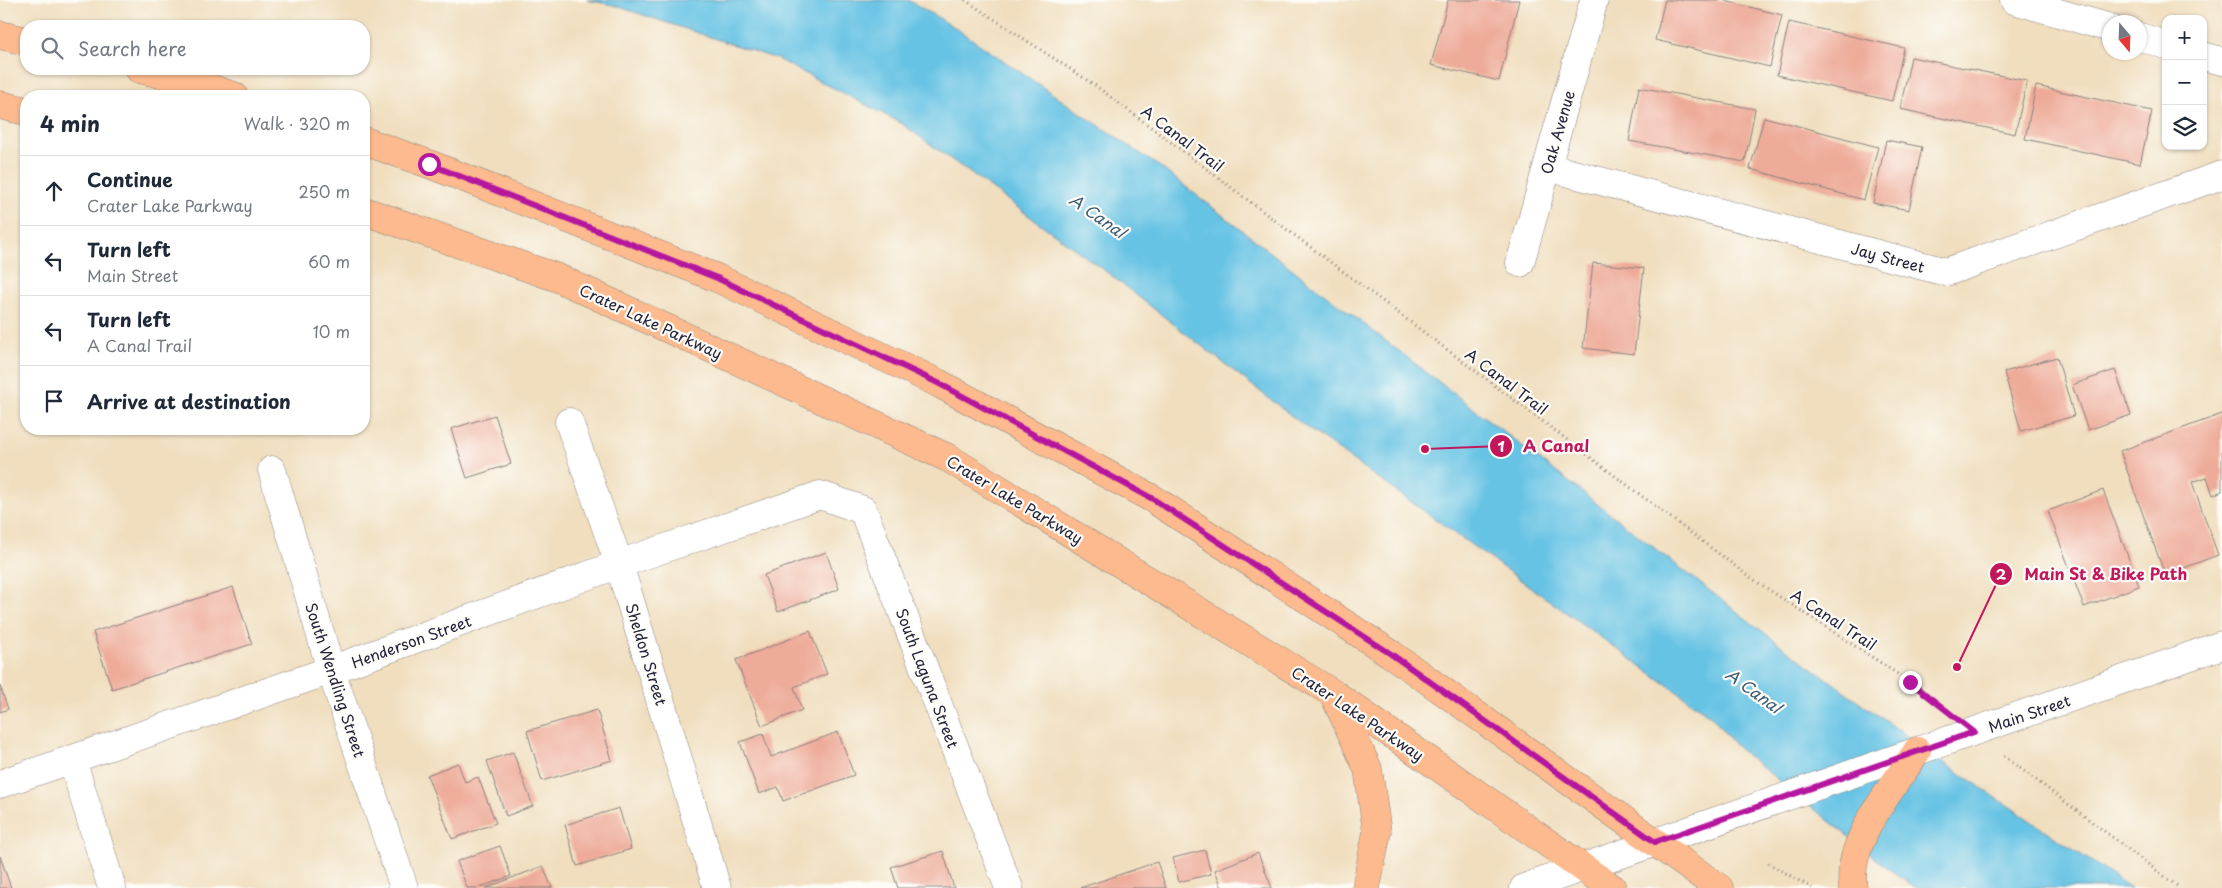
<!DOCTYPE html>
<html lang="en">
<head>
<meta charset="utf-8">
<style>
	:root { --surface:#fff; --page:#f6f6f7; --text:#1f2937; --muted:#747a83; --line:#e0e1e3 }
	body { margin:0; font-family:"Playpen Sans",sans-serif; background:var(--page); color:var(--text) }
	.controls { position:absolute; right:15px; top:15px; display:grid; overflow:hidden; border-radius:10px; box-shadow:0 1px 4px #0004 }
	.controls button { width:45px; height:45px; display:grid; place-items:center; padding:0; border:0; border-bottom:1px solid var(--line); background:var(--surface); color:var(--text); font:25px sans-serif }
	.compass { position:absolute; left:2102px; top:15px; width:45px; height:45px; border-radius:50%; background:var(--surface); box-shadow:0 1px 4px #0004; rotate:161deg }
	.stop { position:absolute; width:15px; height:15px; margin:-11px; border:4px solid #b5179e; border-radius:50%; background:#fff }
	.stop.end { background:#b5179e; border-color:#fff; box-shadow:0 1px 5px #0008 }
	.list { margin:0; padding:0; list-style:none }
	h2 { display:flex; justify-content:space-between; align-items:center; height:65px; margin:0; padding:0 20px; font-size:21px }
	h2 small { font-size:16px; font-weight:400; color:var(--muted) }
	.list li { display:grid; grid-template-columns:32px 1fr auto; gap:15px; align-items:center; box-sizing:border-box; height:70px; padding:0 20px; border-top:1px solid var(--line) }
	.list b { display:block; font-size:19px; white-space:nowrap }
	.list p { margin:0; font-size:16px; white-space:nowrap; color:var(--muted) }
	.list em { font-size:16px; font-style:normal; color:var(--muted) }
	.icon { flex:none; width:28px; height:28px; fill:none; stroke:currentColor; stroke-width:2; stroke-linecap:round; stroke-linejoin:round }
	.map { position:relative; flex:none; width:2222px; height:888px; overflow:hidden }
	.search { position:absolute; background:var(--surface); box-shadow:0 1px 4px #0004; left:20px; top:20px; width:350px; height:55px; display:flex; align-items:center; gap:12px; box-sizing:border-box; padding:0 18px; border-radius:20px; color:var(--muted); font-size:19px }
	.panel { position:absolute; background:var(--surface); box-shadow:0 1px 4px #0004; left:20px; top:90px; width:350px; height:345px; border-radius:20px }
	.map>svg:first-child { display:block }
	.water { fill:#66c3e4; stroke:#447290 }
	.building { fill:#eeab99 }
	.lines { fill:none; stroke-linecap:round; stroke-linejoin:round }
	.minor-casing { stroke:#89807c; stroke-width:29 }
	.tertiary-casing { stroke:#89807c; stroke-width:29 }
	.primary-casing { stroke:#89807c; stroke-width:29 }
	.path { stroke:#89807c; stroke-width:3; stroke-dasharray:1 4; stroke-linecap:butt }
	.minor { stroke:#fff; stroke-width:28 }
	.tertiary { stroke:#fff; stroke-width:28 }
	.primary { stroke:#fcba8e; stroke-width:28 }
	.route { stroke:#b5179e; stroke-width:6 }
	.labels { text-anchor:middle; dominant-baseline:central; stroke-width:4.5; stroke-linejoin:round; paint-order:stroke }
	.street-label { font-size:15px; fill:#22223b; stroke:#fdfcf7 }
	.water-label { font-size:16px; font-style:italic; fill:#3a5a76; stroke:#fdfcf7 }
	.leader { fill:none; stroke:#c2185b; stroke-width:2 }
	.callout-dot { fill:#c2185b; stroke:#fdfcf7; stroke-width:2 }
	.mark-label { font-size:15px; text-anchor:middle; font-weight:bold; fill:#fff }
	.callout-label { font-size:16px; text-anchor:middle; font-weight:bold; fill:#c2185b; stroke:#fdfcf7; stroke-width:4.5; stroke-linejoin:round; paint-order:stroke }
</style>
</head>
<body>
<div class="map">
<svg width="2222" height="888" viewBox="0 0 2222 888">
	<rect width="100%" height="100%" fill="#fdfcf7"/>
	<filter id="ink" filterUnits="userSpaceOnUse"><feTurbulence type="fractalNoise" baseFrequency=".02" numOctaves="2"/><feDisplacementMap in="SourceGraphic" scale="10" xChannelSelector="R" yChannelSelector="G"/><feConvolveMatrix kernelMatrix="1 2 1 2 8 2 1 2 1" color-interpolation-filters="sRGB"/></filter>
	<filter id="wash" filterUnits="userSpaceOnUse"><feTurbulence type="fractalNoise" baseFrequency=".0096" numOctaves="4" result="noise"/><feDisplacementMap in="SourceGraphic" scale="20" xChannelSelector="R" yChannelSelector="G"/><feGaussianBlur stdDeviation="1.12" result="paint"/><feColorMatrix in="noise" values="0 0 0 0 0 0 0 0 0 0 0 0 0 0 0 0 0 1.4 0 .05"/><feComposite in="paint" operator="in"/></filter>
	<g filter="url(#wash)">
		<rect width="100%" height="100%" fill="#f0debe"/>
		<path class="water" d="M587 0H908L954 27 1160 167 1779 644 1940 760 2131 888H1917L1889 869 1737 747 1711 716 1302 424 1104 270 901 123 777 59 613 5Z"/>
		<g id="blocks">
			<path class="building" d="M1448 0H1519L1499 81 1431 65Z
				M1665 0H1721L1782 15 1770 67 1655 40Z
				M1789 22 1904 48 1892 101 1777 75Z
				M1911 57 2027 81 2015 134 1900 109Z
				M2036 86 2152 111 2140 164 2025 139Z
				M1639 87 1755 109 1745 162 1629 141Z
				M1764 117 1878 147 1864 200 1750 169Z
				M1886 140 1922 147 1909 210 1873 203Z
				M1593 263 1644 268 1634 354 1583 348Z
				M2057 357 2074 416 2021 431 2004 372Z
				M2115 370 2131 415 2088 430 2072 385Z
				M2222 414V491L2213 495 2207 477 2192 482 2218 555 2165 575 2120 451Z
				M495 415 511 464 467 478 451 429Z
				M2103 490 2139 586 2084 607 2048 511Z
				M826 552 839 589 778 612 764 575Z
				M233 587 252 644 112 689 93 632Z
				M810 631 827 674 794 687 802 710 762 726 736 660Z
				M0 686 8 709 0 712Z
				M597 710 612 760 542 781 527 731Z
				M838 732 854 775 783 801 778 787 759 794 740 742 763 734 771 757Z
				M513 752 533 806 506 816 487 761Z
				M458 763 465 782 478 777 496 823 452 839 427 775Z
				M619 808 631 849 577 866 565 825Z
				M500 846 511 876 478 888H467L457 861Z
				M1205 850 1211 874 1179 882 1173 858Z
				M943 851 954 888H898L891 867Z
				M1258 853 1272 888H1222L1215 870Z
				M0 856 11 888H0Z
				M1157 862 1166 888H1080Z
				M543 866 552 888H486Z"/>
		</g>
	</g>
	<g filter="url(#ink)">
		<use href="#blocks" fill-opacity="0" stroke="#89807c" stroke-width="1"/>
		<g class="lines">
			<g class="minor-casing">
				<path id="minor" d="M2014 0 2110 28
					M2140 37 2166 45
					M2203 56 2222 61
					M1547 167 1946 272 2222 175
					M1520 263 1594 0
					M569 422 619 564 717 888
					M272 470 331 670 404 888
					M72 759 112 888
					M0 784 331 670 619 564 820 495 863 510 1009 888"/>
			</g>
			<g class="tertiary-casing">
				<path id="tertiary" d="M1524 888 2222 645"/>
			</g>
			<g class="primary-casing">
				<path id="primary" d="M0 35 26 41
					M139 69 189 81 234 96
					M0 105 26 111
					M364 141 429 164 717 278 938 383 1153 499 1391 654 1719 888
					M364 211 558 278 948 458 1334 694 1612 888
					M1334 695 1368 769 1377 832 1366 888
					M1853 888C1845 842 1893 788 1917 751"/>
			</g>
			<path class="path" d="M965 0 1096 86 1751 578 1910 682 1942 708
				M2004 756 2180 888
				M1768 863 1812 888"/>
			<use href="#minor" class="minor"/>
			<use href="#tertiary" class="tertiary"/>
			<use href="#primary" class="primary"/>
		</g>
	</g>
	<g class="lines" filter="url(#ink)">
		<path class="route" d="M429 164 717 278 938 383 1153 499 1391 654 1655 842 1974 732 1910 682"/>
	</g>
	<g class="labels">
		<g class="street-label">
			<text transform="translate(1557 132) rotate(-74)">Oak Avenue</text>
			<text transform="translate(1183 138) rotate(37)">A Canal Trail</text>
			<text transform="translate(1888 257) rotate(15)">Jay Street</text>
			<text transform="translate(651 321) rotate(25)">Crater Lake Parkway</text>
			<text transform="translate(1507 381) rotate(37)">A Canal Trail</text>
			<text transform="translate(1015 499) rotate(31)">Crater Lake Parkway</text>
			<text transform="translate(1834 619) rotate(33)">A Canal Trail</text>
			<text transform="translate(411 641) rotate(-20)">Henderson Street</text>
			<text transform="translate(647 654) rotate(73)">Sheldon Street</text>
			<text transform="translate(928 678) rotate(69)">South Laguna Street</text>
			<text transform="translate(336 680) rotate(72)">South Wendling Street</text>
			<text transform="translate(1358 713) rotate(34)">Crater Lake Parkway</text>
			<text transform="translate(2029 713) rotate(-19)">Main Street</text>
		</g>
		<g class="water-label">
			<text transform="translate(1098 215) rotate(35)">A Canal</text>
			<text transform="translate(1754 690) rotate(36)">A Canal</text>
		</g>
	</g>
	<path class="leader" d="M1425 449L1501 446M1957 667L2001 574"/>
	<g class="callout-dot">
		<circle cx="1425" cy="449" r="5"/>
		<circle cx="1957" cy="667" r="5"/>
		<circle cx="1501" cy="446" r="12"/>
		<circle cx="2001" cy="574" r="12"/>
	</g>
	<g class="mark-label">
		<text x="1501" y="452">1</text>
		<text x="2001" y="580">2</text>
	</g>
	<g class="callout-label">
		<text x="1556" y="452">A Canal</text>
		<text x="2106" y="580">Main St &amp; Bike Path</text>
	</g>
</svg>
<div class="controls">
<button>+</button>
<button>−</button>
<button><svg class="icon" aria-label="layers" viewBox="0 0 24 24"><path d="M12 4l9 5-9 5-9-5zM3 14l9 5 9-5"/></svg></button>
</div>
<svg class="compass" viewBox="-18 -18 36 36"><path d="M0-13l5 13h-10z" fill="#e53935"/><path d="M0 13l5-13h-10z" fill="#747a83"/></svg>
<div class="stop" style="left:429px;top:164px"></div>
<div class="stop end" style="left:1910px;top:682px"></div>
<div class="search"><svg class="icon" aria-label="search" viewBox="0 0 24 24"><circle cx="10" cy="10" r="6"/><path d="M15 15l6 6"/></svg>Search here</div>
<section class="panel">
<h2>4 min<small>Walk · 320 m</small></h2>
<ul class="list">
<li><svg class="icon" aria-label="ahead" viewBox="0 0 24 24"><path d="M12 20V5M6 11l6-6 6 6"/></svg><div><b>Continue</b><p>Crater Lake Parkway</p></div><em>250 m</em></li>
<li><svg class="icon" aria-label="left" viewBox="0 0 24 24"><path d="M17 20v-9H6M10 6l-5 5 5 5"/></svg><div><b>Turn left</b><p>Main Street</p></div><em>60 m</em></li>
<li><svg class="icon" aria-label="left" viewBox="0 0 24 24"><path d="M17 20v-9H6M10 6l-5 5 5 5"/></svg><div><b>Turn left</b><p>A Canal Trail</p></div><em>10 m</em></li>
<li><svg class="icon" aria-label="arrive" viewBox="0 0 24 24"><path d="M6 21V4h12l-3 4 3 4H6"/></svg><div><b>Arrive at destination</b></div></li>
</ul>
</section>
</div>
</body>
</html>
